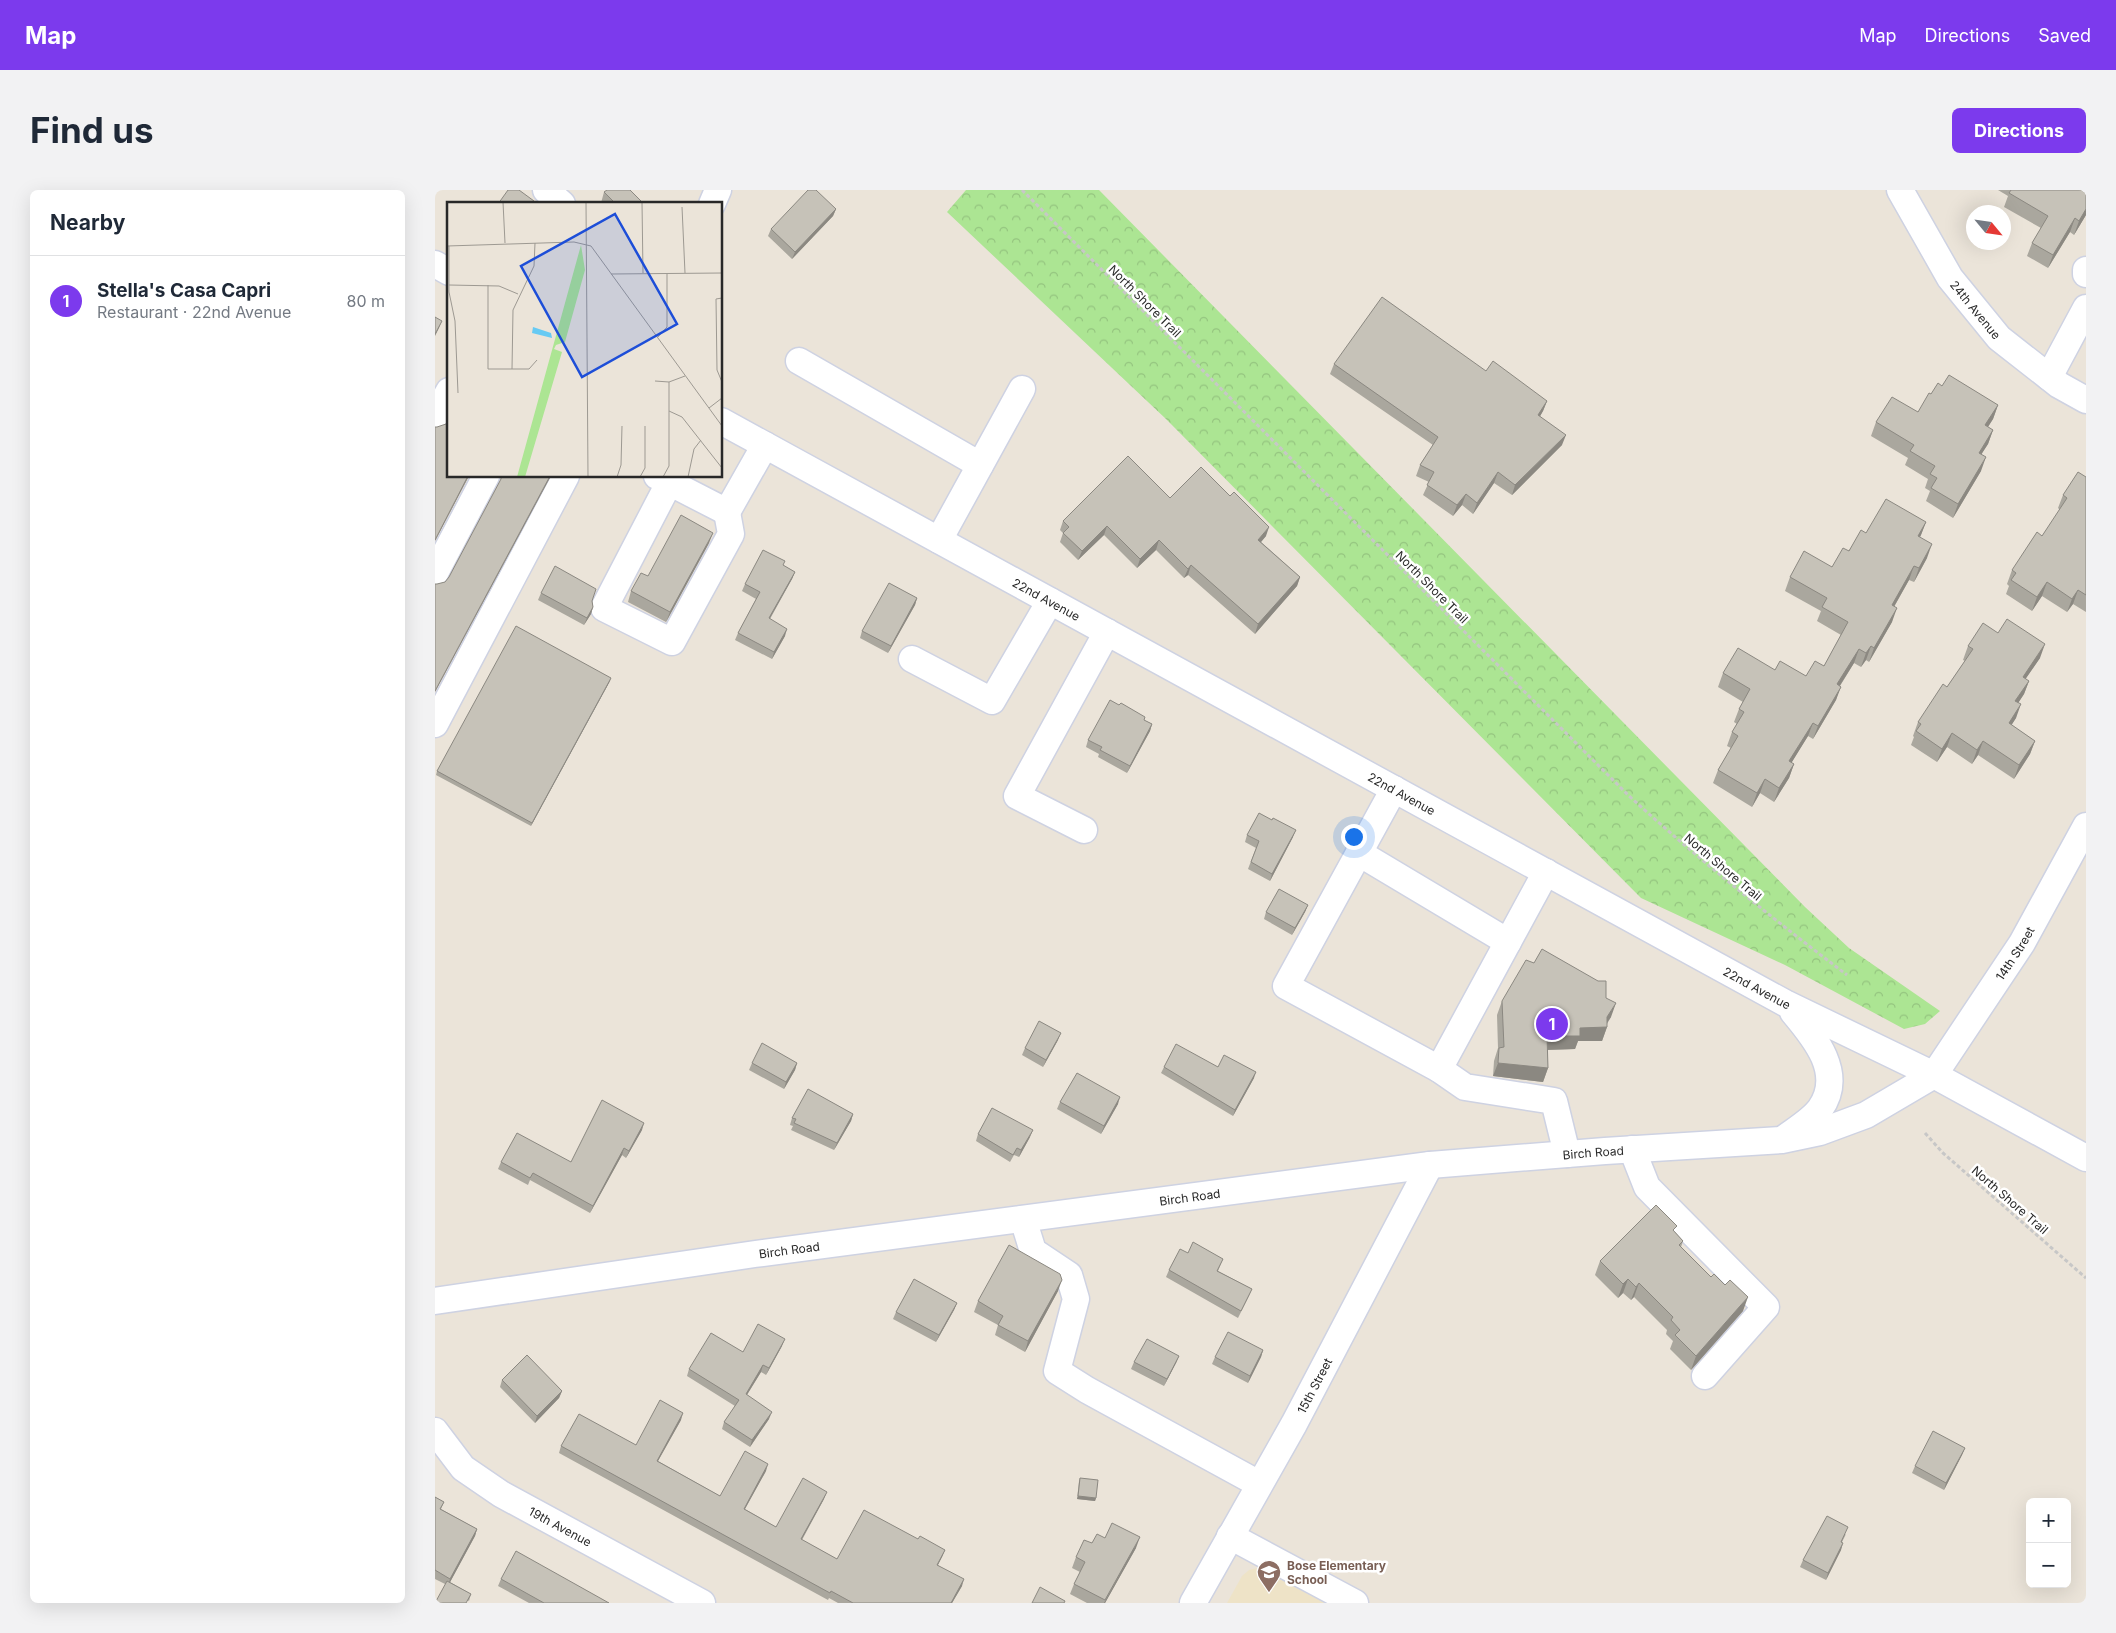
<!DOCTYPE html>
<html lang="en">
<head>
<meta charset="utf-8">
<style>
	:root { --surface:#fff; --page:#f2f2f3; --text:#1f2937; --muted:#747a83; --line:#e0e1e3; --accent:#7c3aed }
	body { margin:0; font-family:Inter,sans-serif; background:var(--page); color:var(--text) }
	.controls { position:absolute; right:15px; bottom:15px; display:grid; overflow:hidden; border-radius:8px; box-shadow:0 5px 20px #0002 }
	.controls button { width:45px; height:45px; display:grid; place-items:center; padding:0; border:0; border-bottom:1px solid var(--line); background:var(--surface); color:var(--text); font:25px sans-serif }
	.compass { position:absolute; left:1531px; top:15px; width:45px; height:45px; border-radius:50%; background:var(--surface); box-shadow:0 5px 20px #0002; rotate:119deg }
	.you { position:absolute; left:918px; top:646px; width:18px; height:18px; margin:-12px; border:4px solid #fff; border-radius:50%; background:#1a73e8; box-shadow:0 0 0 8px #1a73e833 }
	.badge { display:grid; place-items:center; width:32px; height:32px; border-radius:50%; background:var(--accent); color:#fff; font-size:16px; font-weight:700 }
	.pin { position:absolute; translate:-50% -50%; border:2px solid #fff; box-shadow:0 1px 5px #0006 }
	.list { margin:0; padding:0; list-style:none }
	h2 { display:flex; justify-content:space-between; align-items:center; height:65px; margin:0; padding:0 20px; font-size:21px }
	h2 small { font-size:16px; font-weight:400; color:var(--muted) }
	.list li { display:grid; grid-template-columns:32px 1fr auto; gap:15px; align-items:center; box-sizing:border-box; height:90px; padding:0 20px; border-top:1px solid var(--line) }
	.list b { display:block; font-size:19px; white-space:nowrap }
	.list p { margin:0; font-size:16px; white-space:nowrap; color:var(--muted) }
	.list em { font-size:16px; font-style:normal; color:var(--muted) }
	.map { position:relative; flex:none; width:1651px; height:1413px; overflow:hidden; border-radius:8px }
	header { display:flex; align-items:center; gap:30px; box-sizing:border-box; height:70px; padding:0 25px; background:var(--accent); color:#fff }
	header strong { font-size:24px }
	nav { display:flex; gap:28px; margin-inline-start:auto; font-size:18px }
	.intro { display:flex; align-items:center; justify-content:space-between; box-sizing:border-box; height:120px; padding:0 30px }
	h1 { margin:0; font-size:35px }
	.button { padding:12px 22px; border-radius:8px; background:var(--accent); color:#fff; font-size:18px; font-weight:700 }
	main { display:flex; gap:30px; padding:0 30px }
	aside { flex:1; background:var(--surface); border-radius:8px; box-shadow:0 5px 20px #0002 }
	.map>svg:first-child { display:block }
	.education { fill:#eee3c7 }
	.park { fill:url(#park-crowns) }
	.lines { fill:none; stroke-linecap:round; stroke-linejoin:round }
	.minor-casing { stroke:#ced2e2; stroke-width:29 }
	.path { stroke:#c7c7c7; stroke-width:3; stroke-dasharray:4 2.5; stroke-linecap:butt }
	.minor { stroke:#fff; stroke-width:26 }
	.wall { fill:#aaa79e }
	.shaded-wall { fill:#8b8881 }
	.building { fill:#c6c2b8; stroke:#8b8881 }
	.labels { text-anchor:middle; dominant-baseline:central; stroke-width:5; stroke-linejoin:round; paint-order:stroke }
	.street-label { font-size:12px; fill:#282828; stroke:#fff }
	.education-label { font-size:12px; font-weight:bold; fill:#785e54; stroke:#fff; text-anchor:start }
	.inset-road { fill:none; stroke:#9d9992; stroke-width:1 }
	.view { fill:#1d4ed8; fill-opacity:0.15; stroke:#1d4ed8; stroke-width:2.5 }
	.inset-edge { fill:none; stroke:#282828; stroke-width:2.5 }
</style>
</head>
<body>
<header>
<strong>Map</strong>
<nav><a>Map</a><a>Directions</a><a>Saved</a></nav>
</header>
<div class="intro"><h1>Find us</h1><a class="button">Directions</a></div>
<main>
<aside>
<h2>Nearby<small></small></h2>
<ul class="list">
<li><span class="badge">1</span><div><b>Stella's Casa Capri</b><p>Restaurant · 22nd Avenue</p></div><em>80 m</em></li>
</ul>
</aside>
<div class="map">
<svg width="1651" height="1413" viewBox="0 0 1651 1413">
	<defs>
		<pattern id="park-crowns" width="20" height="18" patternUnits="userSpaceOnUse" patternTransform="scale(1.25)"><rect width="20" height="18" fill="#ace593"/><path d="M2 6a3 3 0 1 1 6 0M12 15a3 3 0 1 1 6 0" fill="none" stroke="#94c47f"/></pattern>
	</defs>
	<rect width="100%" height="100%" fill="#ebe4d9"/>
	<path class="education" d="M822 1378 832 1381 890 1413H792L807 1386 814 1380Z"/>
	<path class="park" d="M531 0H664L1370 717 1414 758 1505 821 1490 834 1469 839 1350 775 1206 708 731 229 512 22Z"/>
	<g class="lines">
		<g class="minor-casing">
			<g id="minor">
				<path d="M111 0 127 14"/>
				<path id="s1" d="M1465 0 1515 88 1564 148 1624 195 1651 210"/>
				<path d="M277 14 283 0"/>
				<path d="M0 74 14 82"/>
				<path d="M1651 80V84"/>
				<path d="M364 171 545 275"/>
				<path d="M1614 187 1651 118"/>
				<path d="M0 226 14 201"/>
				<path id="s2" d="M286 231 1350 813 1499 885 1651 968"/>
				<path d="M222 286 292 322 330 255"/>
				<path d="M234 293 169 418 237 452 296 344 292 322"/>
				<path d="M504 350 587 199"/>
				<path d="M0 383 51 286"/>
				<path d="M477 469 557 511 615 411"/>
				<path d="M0 534 131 286"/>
				<path d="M959 599 851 796 1004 879 1030 897 1119 911 1132 964"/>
				<path d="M649 640 582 606 672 442"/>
				<path d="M924 663 1073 752"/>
				<path d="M1004 879 1111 682"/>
				<path d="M1351 947C1362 939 1377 930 1385 919 1410 884 1380 848 1358 822"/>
				<path d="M1197 959 1212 997 1331 1117 1270 1186"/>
				<path d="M588 1029 598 1061 634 1085 641 1109 622 1181 652 1200 824 1294"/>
				<path id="s3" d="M0 1111 320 1064 995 975 1170 961 1347 950 1385 942 1431 925 1499 885 1587 753 1651 636"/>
				<path id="s4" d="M0 1241 28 1278 66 1304 267 1413"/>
				<path d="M795 1346 920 1413"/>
				<path id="s5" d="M758 1413 859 1234 995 975"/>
			</g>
		</g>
		<path class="path" d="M587 0 1193 605C1263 669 1337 728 1412 785
			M1490 943 1508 963 1651 1088"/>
		<use href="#minor" class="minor"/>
	</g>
	<path class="wall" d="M1563 0H1651V25L1639 45 1635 42 1613 78 1592 66 1597 53 1606 38 1569 17 1573 6Z
		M169 2 209 14H167L166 13Z
		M401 19 398 26 357 69 333 46 336 39Z
		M899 174 1051 181 1112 211 1108 221 1105 226 1127 255 1077 305 1059 293 1038 324 1027 315 1018 326 988 305 994 292 981 286 985 275 998 255 895 184Z
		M1507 196 1563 215 1558 229 1553 237 1558 240 1553 254 1546 264V281L1518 328 1491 311 1495 301 1490 298 1493 289 1470 275 1473 268 1436 246 1441 232 1483 222 1496 204Z
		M1651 287V422L1638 414 1632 422 1607 406 1597 421 1571 404 1574 396 1572 394 1577 380 1607 346 1625 320 1623 318 1628 305Z
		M735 308 831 346 826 352 865 387 862 396 820 444 753 385 749 388 721 360 702 378 669 345 643 370 625 352 628 343 625 340 628 331Z
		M1491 332 1485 347 1492 368 1479 392 1474 390 1459 417 1457 432 1434 472 1431 470 1426 477 1419 473 1405 496 1401 510 1378 549 1373 546 1356 573 1359 574 1354 588 1339 612 1325 603 1317 617 1278 593 1283 580 1296 558 1292 556 1297 542 1302 534 1299 532 1304 519 1308 512 1283 497 1288 483 1340 480 1371 486 1389 476 1406 445 1382 431 1386 421 1350 401 1355 387 1397 377 1431 343Z
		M274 353 231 432 193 412 196 401 213 386Z
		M348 375 360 382 357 389 335 429 350 446 337 469 300 450 303 443 321 409 307 401 310 394Z
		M106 403 157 411 158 417 156 424 149 435 103 410Z
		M482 408 480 415 453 463 425 448 427 441Z
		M1563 443 1605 468 1590 489 1594 491 1589 504 1583 513 1581 528 1576 535 1600 551 1595 564 1579 589 1543 565 1537 574 1512 557 1502 572 1476 555 1479 547 1478 546 1483 532 1512 497 1530 471 1528 470 1533 456Z
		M175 491 96 636 1 585 2 581Z
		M709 530 717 534 715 541 692 583 663 567 664 564 651 557 653 550Z
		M812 645 858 647 835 691 813 679 821 658 810 652Z
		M873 715 870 722 857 745 829 729 831 722Z
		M1171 808 1176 827 1172 834V837L1167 851H1143L1140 859 1113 860V878L1108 892 1058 886 1059 871 1063 858 1062 825 1067 811Z
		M623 850 608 877 587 865 590 858Z
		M317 873H362L360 880 349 899 314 880Z
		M729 877H783L819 888 798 926 726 883Z
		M625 912 683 914 666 944 622 919Z
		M418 924 416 931 399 960 356 940 358 936 355 935 357 928Z
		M207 940 191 968 187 965 155 1023 95 990 93 995 63 979 66 972H136Z
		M543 944 595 947 584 967 579 965 575 972 541 951Z
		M1240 1042 1248 1051 1246 1057 1308 1121 1256 1180 1235 1159 1238 1151 1231 1144 1232 1140 1199 1107 1196 1110 1188 1103 1183 1108 1160 1085 1165 1071Z
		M753 1063 788 1069 783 1081 817 1099 814 1106 803 1128 731 1087 734 1080Z
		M623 1101 590 1162 560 1145 563 1135 539 1122 543 1111Z
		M522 1113 519 1120 501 1152 458 1129 461 1122Z
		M347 1156 331 1185 326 1182 312 1205 334 1229 315 1257 287 1239 289 1232 300 1216 252 1186 254 1179 308 1162Z
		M828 1160 826 1167 813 1193 777 1174 780 1167Z
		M744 1166 741 1173 729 1196 696 1179 699 1172Z
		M67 1190 127 1201 124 1208 100 1233 65 1197Z
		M246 1230 223 1271 285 1306 331 1281 310 1319 341 1337 389 1309 367 1350 402 1369 483 1349 510 1360 507 1367 503 1375 527 1396 517 1413H403L394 1408 393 1410 124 1263 126 1256 201 1255Z
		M1530 1258 1527 1265 1509 1300 1477 1283 1480 1276Z
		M645 1288 661 1308 660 1311 642 1309 644 1291Z
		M0 1307 9 1312 6 1319 42 1339 40 1346 15 1392 36 1404 34 1411 10 1394 0 1389Z
		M1411 1344 1407 1352 1406 1360 1391 1390 1365 1377 1368 1370Z
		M670 1348 701 1358 670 1413H652L635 1404 639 1394 645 1382 637 1378 641 1367 657 1353Z
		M66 1389 174 1413H94L63 1396Z"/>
	<path class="shaded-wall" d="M401 19 398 26 357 69 360 62Z
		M1651 19V25L1639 45 1644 31Z
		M1640 28 1635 42 1613 78 1618 65Z
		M7 131 4 138 0 146V144Z
		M1112 211 1108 221 1100 235 1103 225Z
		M1563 215 1558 229 1545 249 1550 235Z
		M1558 240 1553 254 1539 276 1544 263Z
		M1131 245 1127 255 1077 305 1080 295Z
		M1551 267 1546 281 1518 328 1523 314Z
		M1063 282 1059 293 1038 324 1042 313Z
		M33 286H34L0 351V350Z
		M115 286H116L0 502V501Z
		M1031 304 1027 315 1018 326 1022 315Z
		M1491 332 1486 345 1478 360 1483 346Z
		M672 336 669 345 643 370 647 361Z
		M834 337 831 346 820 359 823 350Z
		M278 343 274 353 231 432 235 422Z
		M724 350 721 360 702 378 705 369Z
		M1497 354 1492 368 1479 392 1484 378Z
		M756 375 753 385 749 388 753 379Z
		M1479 376 1474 390 1452 429 1457 415Z
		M360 382 357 389 331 435 334 428Z
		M865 387 862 396 820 444 823 434Z
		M1612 392 1607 406 1597 421 1602 407Z
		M1643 400 1638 414 1632 422 1637 409Z
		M482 408 480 415 453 463 456 456Z
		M158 417 156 424 149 435 152 428Z
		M1462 418 1457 432 1434 472 1439 458Z
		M352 439 350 446 337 469 339 462Z
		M1610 454 1605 468 1583 500 1588 487Z
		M1436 456 1431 470 1426 477 1431 463Z
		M1424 459 1419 473 1397 508 1402 494Z
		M176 488 175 491 96 636 97 633Z
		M1594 491 1589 504 1576 524 1580 511Z
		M1406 497 1401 510 1378 549 1383 536Z
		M1586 514 1581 528 1569 547 1574 533Z
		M1378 533 1373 546 1349 585 1354 571Z
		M717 534 715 541 692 583 695 576Z
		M1517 543 1512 557 1502 572 1507 559Z
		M1548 551 1543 565 1537 574 1542 560Z
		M1600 551 1595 564 1579 589 1584 575Z
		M1359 574 1354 588 1339 612 1344 598Z
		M1330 589 1325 603 1317 617 1322 603Z
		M861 640 858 647 835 691 837 684Z
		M873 715 870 722 857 745 860 738Z
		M1181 813 1176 827 1169 837H1172L1167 851H1143L1140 859 1108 860 1112 846 1145 838 1172 827Z
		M626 843 623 850 608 877 611 870Z
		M362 873 360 880 349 899 351 892Z
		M1063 873 1113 878 1108 892 1058 886Z
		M821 882 819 888 798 926 800 920Z
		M685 907 683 914 666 944 669 936Z
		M418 924 416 931 399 960 402 953Z
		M209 933 207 940 191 968 194 961Z
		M598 940 595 947 584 967 586 960Z
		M189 958 187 965 155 1023 158 1016Z
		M1193 1089 1188 1103 1183 1108 1188 1094Z
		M627 1090 623 1101 590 1162 593 1151Z
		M1204 1093 1199 1107 1196 1110 1201 1097Z
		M1313 1107 1308 1121 1256 1180 1261 1166Z
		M522 1113 519 1120 501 1152 504 1145Z
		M350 1149 347 1156 331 1185 334 1178Z
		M828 1160 826 1167 813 1193 815 1186Z
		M744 1166 741 1173 729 1196 732 1189Z
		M328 1175 326 1182 308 1211 311 1204Z
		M127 1201 124 1208 100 1233 102 1226Z
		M337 1222 334 1229 315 1257 317 1250Z
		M248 1223 246 1230 219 1278 222 1271Z
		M1530 1258 1527 1265 1509 1300 1511 1293Z
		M333 1274 331 1281 306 1326 309 1319Z
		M392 1302 389 1309 363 1356 366 1349Z
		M643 1306 661 1308 660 1311 642 1309Z
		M42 1339 40 1346 13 1396 15 1389Z
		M705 1347 701 1358 670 1413H669Z
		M1408 1353 1406 1360 1391 1390 1393 1383Z
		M510 1360 507 1367 499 1382 502 1375Z
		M529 1389 527 1396 517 1413H516Z"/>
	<path class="building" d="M73 0H84L99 11 97 14H63Z
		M172 0H195L209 14H181L169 2Z
		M373 0H381L401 19 360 62 336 39Z
		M1576 0H1651V19L1644 31 1640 28 1618 65 1597 53 1613 26 1574 3Z
		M947 107 1051 181 1058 171 1112 211 1103 225 1131 245 1080 295 1063 282 1042 313 1031 304 1022 315 992 295 999 282 985 275 1003 247 899 174Z
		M0 127 7 131 0 144Z
		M1514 185 1563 215 1550 235 1558 240 1544 263 1551 267 1523 314 1496 298 1502 288 1495 284 1500 276 1475 261 1479 255 1441 232 1457 207 1483 222 1494 203 1496 204 1503 193 1507 196Z
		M11 234 14 235V286H33L0 350V237H2Z
		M693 266 735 308 766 277 795 306 799 302 834 337 823 350 865 387 823 434 756 375 753 379 724 350 705 369 672 336 647 361 628 343 634 337 628 331Z
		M1643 282 1651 287V405L1643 400 1637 409 1612 392 1602 407 1576 390 1581 383 1577 380 1602 342 1607 346 1632 308 1628 305Z
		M66 286H115L0 501V394H2L10 392 14 387 66 289Z
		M1451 309 1491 332 1483 346 1497 354 1484 378 1479 376 1457 415 1462 418 1439 458 1436 456 1431 463 1424 459 1402 494 1406 497 1383 536 1378 533 1354 571 1359 574 1344 598 1330 589 1322 603 1283 580 1303 546 1297 542 1309 522 1304 519 1315 499 1288 483 1303 458 1340 480 1345 471 1371 486 1380 471 1389 476 1413 432 1387 417 1392 408 1355 387 1369 361 1397 377 1408 358 1414 361 1426 340 1431 343Z
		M246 325 278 343 235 422 196 401 206 383 213 386Z
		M328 360 350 371 348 375 360 382 334 428 352 439 339 462 303 443 325 402 310 394Z
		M120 376 161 399 157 411 158 417 152 428 106 403Z
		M454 393 482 408 456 456 427 441Z
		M1572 429 1610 454 1588 487 1594 491 1580 511 1586 514 1574 533 1600 551 1584 575 1548 551 1542 560 1517 543 1507 559 1481 541 1486 534 1483 532 1508 494 1512 497 1538 459 1533 456 1548 433 1563 443Z
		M81 436 176 488 97 633 2 581Z
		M675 510 684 515 686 513 710 527 709 530 717 534 695 576 665 560 667 557 653 550Z
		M824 623 837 630 838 628 861 640 837 684 816 672 824 651 812 645Z
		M844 699 873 715 860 738 831 722Z
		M1107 759 1163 791H1171V808L1181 813 1172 827V837L1145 838V846H1112L1113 878 1063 873 1064 858 1069 857 1067 811 1091 770 1099 773Z
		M604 831 626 843 611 870 590 858Z
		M327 853 362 873 351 892 317 873Z
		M741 854 783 877 789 865 821 882 800 920 729 877Z
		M642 883 685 907 669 936 625 912Z
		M373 899 418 924 402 953 359 933 361 929 357 928Z
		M167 910 209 933 194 961 189 958 158 1016 98 983 95 988 66 972 82 943 136 972Z
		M557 918 598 940 586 960 582 958 578 965 543 944Z
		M1221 1015 1242 1036 1238 1040 1248 1051 1244 1055 1276 1087 1279 1084 1290 1095 1295 1090 1313 1107 1261 1166 1240 1145 1245 1140 1236 1130 1238 1127 1204 1093 1201 1097 1193 1089 1188 1094 1165 1071Z
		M758 1052 788 1069 782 1081 817 1099 806 1121 734 1080 745 1059 753 1063Z
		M574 1055 625 1084 627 1090 593 1151 563 1135 568 1126 543 1111Z
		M479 1089 522 1113 504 1145 461 1122Z
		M323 1134 350 1149 334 1178 328 1175 311 1204 337 1222 317 1250 289 1232 304 1210 254 1179 276 1143 308 1162Z
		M793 1142 828 1160 815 1186 780 1167Z
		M712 1149 744 1166 732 1189 699 1172Z
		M92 1165 127 1201 102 1226 67 1190Z
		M225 1210 248 1223 222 1271 285 1306 310 1261 333 1274 309 1319 341 1337 368 1288 392 1302 366 1349 402 1369 429 1320 483 1349 485 1346 510 1360 502 1375 529 1389 516 1413H418L396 1401 395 1403 126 1256 144 1224 201 1255Z
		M1498 1241 1530 1258 1511 1293 1480 1276Z
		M645 1288 663 1290 661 1308 643 1306Z
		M0 1307 9 1312 5 1319 42 1339 15 1389 0 1380Z
		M1392 1326 1413 1337 1406 1352 1408 1353 1393 1383 1368 1370Z
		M677 1333 705 1347 670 1410 639 1394 650 1372 641 1367 649 1350 657 1353 662 1344 670 1348Z
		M81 1361 174 1413H109L66 1389Z
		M12 1391 36 1404 31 1413H0Z
		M605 1397 630 1411 629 1413H597Z"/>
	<defs>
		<g id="school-pin" transform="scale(1.25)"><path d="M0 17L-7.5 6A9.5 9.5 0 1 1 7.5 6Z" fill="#8d6e63" stroke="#fff"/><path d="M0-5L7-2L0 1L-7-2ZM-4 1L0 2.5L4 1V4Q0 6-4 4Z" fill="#fff"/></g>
	</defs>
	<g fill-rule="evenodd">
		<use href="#school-pin" x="834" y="1382"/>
	</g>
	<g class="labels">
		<g class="street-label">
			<text transform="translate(710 111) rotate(45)">North Shore Trail</text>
			<text stroke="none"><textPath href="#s1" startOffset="142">24th Avenue</textPath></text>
			<text transform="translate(997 397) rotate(45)">North Shore Trail</text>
			<text stroke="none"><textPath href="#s2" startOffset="371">22nd Avenue</textPath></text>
			<text stroke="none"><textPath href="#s2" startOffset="776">22nd Avenue</textPath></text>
			<text transform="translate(1288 677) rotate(40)">North Shore Trail</text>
			<text stroke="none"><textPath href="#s3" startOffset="1670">14th Street</textPath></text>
			<text stroke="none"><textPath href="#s2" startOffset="1181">22nd Avenue</textPath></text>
			<text stroke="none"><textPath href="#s3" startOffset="1168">Birch Road</textPath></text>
			<text stroke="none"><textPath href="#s3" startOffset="762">Birch Road</textPath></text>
			<text transform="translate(1575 1010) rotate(41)">North Shore Trail</text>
			<text stroke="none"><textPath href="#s3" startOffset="358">Birch Road</textPath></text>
			<text stroke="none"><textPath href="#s5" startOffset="249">15th Street</textPath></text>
			<text stroke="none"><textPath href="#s4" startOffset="160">19th Avenue</textPath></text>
		</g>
		<g class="education-label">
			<text x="852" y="1375">Bose Elementary<tspan x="852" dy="14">School</tspan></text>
		</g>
	</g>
	<g transform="translate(12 12)">
		<rect width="275" height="275" fill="#ebe4d9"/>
		<path d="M134 43 138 68 118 140 109 143 107 147 115 150 78 275H70Z" fill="#ace593"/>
		<path d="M86 125 104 131 105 136 85 131Z" fill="#67caf3"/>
		<path class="inset-road" d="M56 0 58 41M139 0 141 275M195 0 196 71M235 5 238 71M0 44 127 40 144 44 275 224M2 44V90L8 119 11 191M164 72 275 71M2 83 52 84 71 92M41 83V167H82L90 158M275 96 269 97 270 168 275 180M211 135 220 125V71M65 167 66 108 87 64 88 41M208 179 222 180 238 174M262 206 275 196M222 209 235 215 275 266M170 275 174 263 175 224M193 275 198 266V224M216 275 222 264V180M241 275 247 247 254 238"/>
		<path class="view" d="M168 12 230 122 135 175 74 64Z"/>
		<rect width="275" height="275" class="inset-edge"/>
	</g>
</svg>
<div class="controls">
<button>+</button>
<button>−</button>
</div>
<svg class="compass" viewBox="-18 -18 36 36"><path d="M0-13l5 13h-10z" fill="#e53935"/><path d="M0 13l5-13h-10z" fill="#747a83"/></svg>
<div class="you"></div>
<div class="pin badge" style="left:1117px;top:834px">1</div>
</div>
</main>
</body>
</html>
